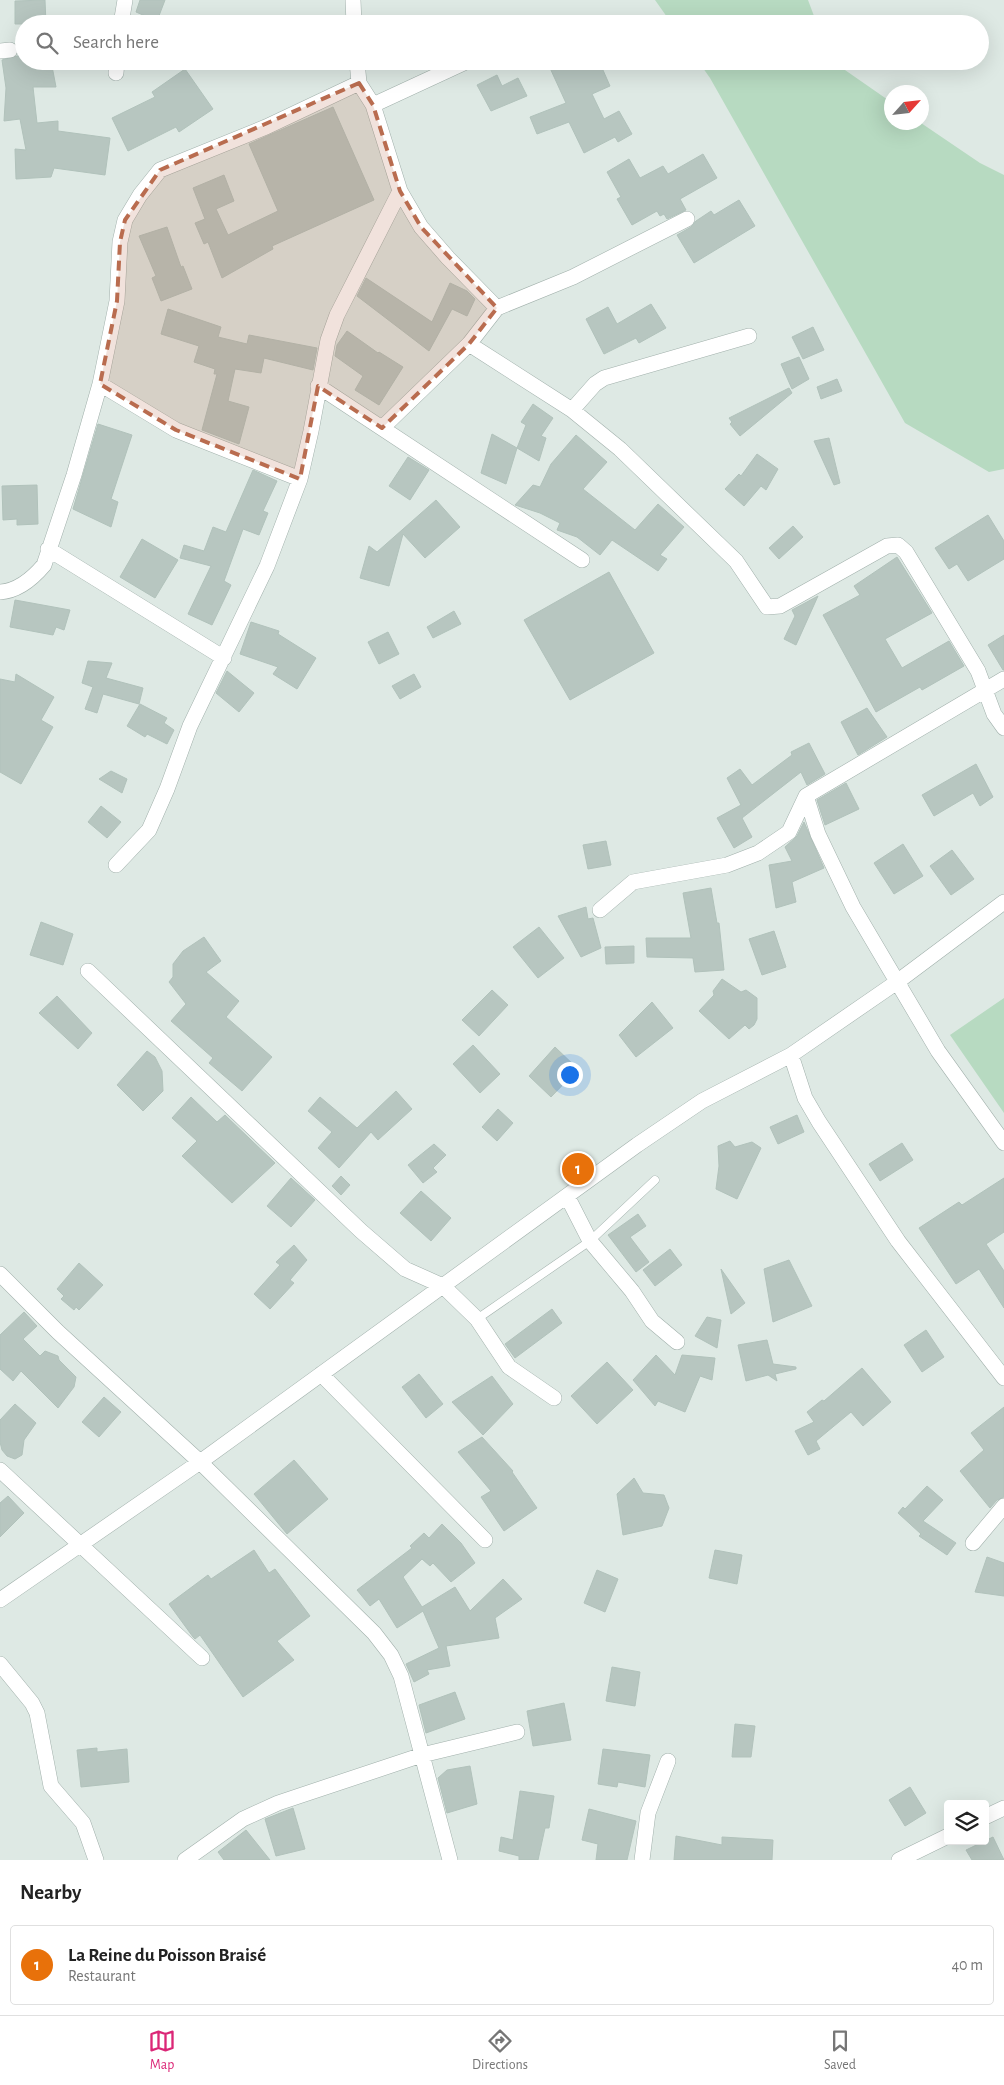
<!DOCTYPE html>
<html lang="en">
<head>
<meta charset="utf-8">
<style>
	:root { --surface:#fff; --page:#f6f6f6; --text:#222; --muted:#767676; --line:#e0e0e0; --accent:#db2777 }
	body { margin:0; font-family:"Alegreya Sans",sans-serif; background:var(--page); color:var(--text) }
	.controls { position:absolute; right:15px; bottom:15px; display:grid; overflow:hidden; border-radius:5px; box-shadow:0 5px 20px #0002 }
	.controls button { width:45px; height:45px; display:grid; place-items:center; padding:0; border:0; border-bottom:1px solid var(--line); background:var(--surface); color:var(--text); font:25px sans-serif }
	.compass { position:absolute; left:884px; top:85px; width:45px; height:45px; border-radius:50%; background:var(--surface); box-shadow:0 5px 20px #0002; rotate:63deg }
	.you { position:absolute; left:569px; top:1074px; width:18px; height:18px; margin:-12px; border:4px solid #fff; border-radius:50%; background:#1a73e8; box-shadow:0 0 0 8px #1a73e833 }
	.badge { display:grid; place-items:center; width:32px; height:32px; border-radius:50%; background:var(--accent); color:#fff; font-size:16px; font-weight:700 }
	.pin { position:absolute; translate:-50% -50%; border:2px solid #fff; box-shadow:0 1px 5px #0006 }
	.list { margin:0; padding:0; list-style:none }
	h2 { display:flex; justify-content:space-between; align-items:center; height:65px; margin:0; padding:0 20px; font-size:21px }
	h2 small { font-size:16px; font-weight:400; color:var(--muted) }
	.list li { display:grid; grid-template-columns:32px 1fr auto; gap:15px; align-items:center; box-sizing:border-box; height:80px; margin:0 10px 10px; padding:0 10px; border:1px solid var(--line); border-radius:5px }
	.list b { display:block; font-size:19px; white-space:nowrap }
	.list p { margin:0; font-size:16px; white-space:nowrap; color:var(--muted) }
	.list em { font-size:16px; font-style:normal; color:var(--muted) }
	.icon { flex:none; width:28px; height:28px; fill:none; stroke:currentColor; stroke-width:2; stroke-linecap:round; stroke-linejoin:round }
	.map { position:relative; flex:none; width:1004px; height:1860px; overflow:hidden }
	.search { position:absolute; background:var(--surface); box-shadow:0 5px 20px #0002; left:15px; right:15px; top:15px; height:55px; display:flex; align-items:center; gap:12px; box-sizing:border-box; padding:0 18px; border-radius:28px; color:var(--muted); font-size:19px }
	.sheet { height:155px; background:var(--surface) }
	nav { display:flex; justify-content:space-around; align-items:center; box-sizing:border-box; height:70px; border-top:1px solid var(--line); background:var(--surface); font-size:14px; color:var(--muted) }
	nav a { display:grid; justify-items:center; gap:2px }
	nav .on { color:var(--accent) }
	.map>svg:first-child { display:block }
	.green { fill:#b7dac1 }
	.building { fill:#b7c6c0; stroke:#b1c2bb }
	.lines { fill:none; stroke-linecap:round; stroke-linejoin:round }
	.service-casing { stroke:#a1b0ab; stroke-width:9 }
	.minor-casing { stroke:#a1b0ab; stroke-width:16 }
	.service { stroke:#fff; stroke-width:8 }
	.minor { stroke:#fff; stroke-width:15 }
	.marked { fill:#b96c4f; fill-opacity:0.2; stroke:#b96c4f; stroke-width:4; stroke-dasharray:10 6; stroke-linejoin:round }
</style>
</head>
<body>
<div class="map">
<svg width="1004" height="1860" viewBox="0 0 1004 1860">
	<rect width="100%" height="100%" fill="#dee9e4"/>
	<path class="green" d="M655 0H808L817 24H672Z
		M698 61H832L891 102 892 122 921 123 980 163 1004 175V469L989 472 905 423 710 78Z
		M1004 998V1113L950 1035Z"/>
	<path class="building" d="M45 0 46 24H15V1Z
		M140 0H165L157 21 136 12Z
		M17 56H24V61H51L56 87H33L37 123 58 121V131L110 138 105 175 54 168 51 177 16 179 15 149 26 150 20 119 4 121 6 88 2 60Z
		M564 61H599L610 86 592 94 604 119 619 111 632 134 618 142 615 137 584 153 569 122 537 134 530 117 566 103 550 68Z
		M185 69 213 109 179 132 176 127 128 151 112 118 155 97 152 92Z
		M497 75 502 86 518 78 527 96 491 111 477 85Z
		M333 107 374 200 272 246 273 249 222 278 208 242 204 244 195 223 205 219 193 188 224 175 234 201 216 209 228 235 278 211 249 144Z
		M703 154 717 178 680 199 686 210 667 219 664 214 660 216 657 211 632 225 617 199 621 197 607 172 629 159 640 178 663 166 668 174Z
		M739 200 755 226 694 263 677 235 691 227 696 221 711 211 714 215Z
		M167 227 181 267 183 266 192 289 161 301 152 278 156 276 139 236Z
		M366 278 432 322 450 283 467 291 475 299 467 316 452 309 429 351 357 296Z
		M651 304 666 328 639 343 636 338 604 354 586 319 608 307 617 324Z
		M168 309 221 327 218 337 247 344 249 335 317 348 313 370 264 358 261 373 235 369 228 401 249 407 239 444 202 430 217 374H214L215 369 194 362 199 346 161 334Z
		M813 327 824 350 803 359 792 337Z
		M347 331 378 353 379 352 403 367 379 405 355 390 363 376 335 356 337 345Z
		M799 357 809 379 792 389 781 364Z
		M837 379 842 391 821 399 817 387Z
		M789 388 792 393 740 436 730 424 732 422 729 418Z
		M533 404 553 418 541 436 546 438 539 461 517 448 526 425 521 422Z
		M98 424 132 435 111 499 118 502 111 527 73 509Z
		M492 434 517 448 506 484 481 473Z
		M576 435 607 462 583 489 635 530 658 504 684 527 660 555 667 559 658 571 612 540 600 555 577 537 557 530 560 523 540 513 515 505 533 485 540 487 551 464Z
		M829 438 840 483 834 485 814 441Z
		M757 454 778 469 766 490 761 486 744 506 725 489 739 474 741 476Z
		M408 457 429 470 410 500 389 486Z
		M253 470 277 481 263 511 268 513 259 535 243 529 224 581 231 585 212 625 188 614 211 566 180 558 184 545 204 551 213 527 226 532Z
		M37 485 38 524 17 525V519L3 520 2 486Z
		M436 500 460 527 425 558 403 534 389 586 360 578 369 546 377 552Z
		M988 515 1004 541V559L968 581 957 564 949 569 935 548Z
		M793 526 803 537 779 559 769 548Z
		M142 539 178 560 155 598 120 577Z
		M897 557 932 613 885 639 902 668 949 641 964 666 922 690 920 687 876 712 823 615 860 595 854 586Z
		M609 572 654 653 570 700 524 620Z
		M818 596 796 645 784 639 795 616 792 610Z
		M15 600 70 610 64 630 56 627 53 635 10 627Z
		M454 611 461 624 433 638 427 627Z
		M251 622 279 631 278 634 316 658 297 689 273 674 278 667 240 654Z
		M388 632 399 654 379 664 368 642Z
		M1004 635V670H1003L988 645Z
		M88 661 112 663 106 678 143 688 139 704 103 694 97 713 85 709 93 687 82 683Z
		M227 671 254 693 239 712 216 693Z
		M16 674 54 697 41 720 53 727 21 784 0 772V679L15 682Z
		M414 674 421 687 400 699 392 686Z
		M140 704 167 718 164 723 174 730 167 744 147 734 145 737 127 726Z
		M867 708 887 737 858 755 841 722Z
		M809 743 825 774 807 785 801 772 742 818 752 837 734 848 717 818 741 805 727 778 740 769 752 785 792 755 791 752Z
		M976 764 993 797 980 806 973 793 934 816 922 795Z
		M111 771 127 779 122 793 99 779Z
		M846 783 859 809 825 825 817 800Z
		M101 806 121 822 107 838 88 822Z
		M804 822 824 868 792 882 796 902 776 908 769 865 792 861 785 847 797 836Z
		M606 841 611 865 588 869 583 845Z
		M903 844 923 876 894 894 874 863Z
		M952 850 974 879 951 895 930 866Z
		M711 888 717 923H719L724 970 695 972 693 958 647 957 646 938H691L683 893Z
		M586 907 588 919 593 918 601 948 581 957 558 916Z
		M41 922 73 934 63 965 30 955Z
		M539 927 564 958 538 978 513 947Z
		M774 931 786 967 762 975 749 939Z
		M204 937 221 961 206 972 239 1001 226 1017 272 1057 242 1091 209 1063 213 1058 171 1021 186 1004 169 982 173 977V964L183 951Z
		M634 946V963L606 964 605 947Z
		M722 979 741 992 746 990 757 998V1019L754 1025 749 1029 745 1025 729 1039 699 1011 714 995 713 991Z
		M492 990 508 1005 479 1036 462 1020Z
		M57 996 92 1033 78 1049 39 1013Z
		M652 1002 673 1028 636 1057 619 1035Z
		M473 1045 500 1074 480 1093 453 1064Z
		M555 1047 578 1069 551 1097 529 1076Z
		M147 1051 155 1057 162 1071 163 1091 143 1111 117 1085Z
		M396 1091 412 1109 378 1140 371 1132 339 1168 318 1148 332 1132 308 1111 320 1097 357 1128Z
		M191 1097 217 1122 225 1115 275 1163 232 1203 182 1156 197 1141 172 1118Z
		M498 1109 513 1123 497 1141 482 1127Z
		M797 1115 804 1132 778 1144 770 1127Z
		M730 1141 735 1147 752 1142 761 1148 737 1199 716 1189 719 1166 718 1146Z
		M902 1143 913 1160 880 1181 869 1164Z
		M434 1144 446 1155 433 1168 437 1172 423 1183 408 1165Z
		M341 1176 350 1185 341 1195 332 1186Z
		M291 1178 315 1200 291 1227 267 1206Z
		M1004 1178V1232L986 1244 1004 1271V1308L979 1269 956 1284 919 1228 959 1202 962 1205Z
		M421 1191 451 1218 431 1241 400 1213Z
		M638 1214 646 1226 630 1237 649 1262 636 1272 608 1235Z
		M294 1245 307 1260 290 1280 294 1283 270 1309 254 1294 280 1265 276 1262Z
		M670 1249 682 1265 655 1286 643 1270Z
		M789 1260 812 1306 773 1322 764 1269Z
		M79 1263 103 1285 79 1310 76 1307 74 1310 61 1299 64 1296 57 1289Z
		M721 1269 745 1303 731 1314Z
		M552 1309 562 1323 515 1358 505 1344Z
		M24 1312 37 1326 23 1339 40 1356 45 1351 58 1356 59 1360 76 1377 74 1387 58 1408 21 1371 13 1381 0 1369V1335Z
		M707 1317 721 1320 717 1348 695 1336Z
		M926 1330 944 1357 922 1372 904 1345Z
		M767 1340 773 1364 796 1367V1369L775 1374 777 1381 768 1375 746 1381 738 1345Z
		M656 1355 675 1375 682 1355 715 1358 712 1380 700 1376 685 1412 658 1401 655 1406 633 1380Z
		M607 1362 633 1390 597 1424 571 1396Z
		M862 1368 891 1402 863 1426 851 1412 816 1441 820 1449 808 1455 795 1431 814 1422 807 1412 822 1400 824 1401Z
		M419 1374 443 1404 426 1418 402 1387Z
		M492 1376 513 1404 483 1435 452 1402Z
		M104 1397 121 1412 99 1437 82 1422Z
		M15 1404 36 1423 24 1440 22 1455 15 1459 7 1456 2 1450 0 1442V1420Z
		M1004 1407V1497L997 1500 990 1508 960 1471 984 1450 971 1433Z
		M482 1437 513 1471 512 1472 537 1508 504 1531 481 1497 491 1491 458 1452Z
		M294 1460 328 1499 287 1534 254 1494Z
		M634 1478 643 1493 664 1495 669 1508 662 1526 623 1535 617 1494Z
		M927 1486 943 1500 923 1521 956 1543 947 1555 919 1536 921 1534 898 1513 903 1507 905 1509Z
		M8 1496 24 1513 0 1537V1503Z
		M442 1524 461 1543 475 1563 451 1582 433 1563 430 1566 422 1559 403 1577 422 1607 455 1587 470 1611 503 1579 522 1599 495 1618 499 1638 446 1646 450 1666 427 1670 429 1674 414 1682 406 1664 439 1648 423 1611 397 1628 379 1599 370 1606 357 1590 412 1548 410 1546 424 1533 429 1538Z
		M254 1550 269 1573 275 1569 310 1616 277 1641 294 1660 243 1697 200 1635 195 1639 193 1637 169 1604 208 1575 211 1579Z
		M715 1550 742 1555 737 1584 709 1578Z
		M987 1557 1004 1563V1596L975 1592Z
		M597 1570 618 1579 605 1612 584 1603Z
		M612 1667 640 1672 635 1706 606 1701Z
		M455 1692 465 1719 426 1733 419 1705Z
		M564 1703 571 1740 533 1746 527 1711Z
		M735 1724 755 1726 751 1757H732Z
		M97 1748V1752L127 1749 129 1782 81 1787 77 1750Z
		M603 1749 650 1755 645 1787 618 1782 617 1787 598 1784Z
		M470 1766 477 1804 447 1813 438 1778 447 1770Z
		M910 1787 926 1813 905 1826 889 1800Z
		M520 1791 554 1796 549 1828H545L538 1860H519V1856L499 1851 501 1837 513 1840Z
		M293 1808 305 1849 276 1856 265 1819Z
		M589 1809 636 1821 627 1860H596L598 1844 582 1840Z
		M246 1830 270 1860H224L218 1852Z
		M676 1836 722 1845V1837L773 1840 772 1860H674Z
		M993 1837 1004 1860H972L966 1850Z"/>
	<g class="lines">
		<g class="service-casing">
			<path id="service" d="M477 1319 590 1241 655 1180"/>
		</g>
		<g class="minor-casing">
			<path id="minor" d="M353 0 354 24
				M121 24 125 0
				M0 51 10 50
				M357 61 359 83 373 105 400 191 421 227 448 258 497 308
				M116 73 117 61
				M373 105 468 61
				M469 344 572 410 620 449 736 561 767 607 780 606 887 546 898 545 906 552 978 671 994 714 1004 728
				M100 384 176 430 300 479
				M318 386 582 560
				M572 410 595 384 604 378 749 336
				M382 428 469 344 497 308 573 277 687 219
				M48 549 224 658
				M0 592C17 591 33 578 44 565L74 475 100 384 117 301 120 242 125 220 140 195 160 170 266 127 359 83
				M806 796 818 834 853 907 938 1051 1004 1143
				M116 865 149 830 167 789 190 726 267 566 300 479 311 431 328 340 337 315 400 191
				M600 910 633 882 727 865 758 853 789 832 806 796 1004 679
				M88 971 361 1231 405 1269 443 1286 477 1319 509 1367 554 1398
				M791 1055 805 1098 819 1122 898 1241 1004 1378
				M567 1196 590 1241 632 1291 652 1321 677 1342
				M0 1274 58 1332 200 1462 374 1633 391 1655 401 1676 450 1860
				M321 1374 485 1540
				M0 1470 202 1658
				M973 1543 1004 1506
				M0 1600 200 1462 637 1145 702 1101 791 1055 897 982 1004 902
				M0 1664 32 1703 37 1713 51 1786 83 1823 96 1860
				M985 1817 1004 1808
				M185 1860 243 1819 278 1803 422 1755 517 1732
				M642 1860 648 1813 668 1761
				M899 1860 948 1836"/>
		</g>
		<use href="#service" class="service"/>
		<use href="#minor" class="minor"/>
	</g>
	<path class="marked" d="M359 83 373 105 400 191 421 227 497 308 469 344 382 428 318 386 300 479 176 430 100 384 117 301 120 242 125 220 160 170Z"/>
</svg>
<div class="controls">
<button><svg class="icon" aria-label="layers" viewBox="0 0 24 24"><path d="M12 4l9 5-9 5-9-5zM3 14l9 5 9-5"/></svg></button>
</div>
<svg class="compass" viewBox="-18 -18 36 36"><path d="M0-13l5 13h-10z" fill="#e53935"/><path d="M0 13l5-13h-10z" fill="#767676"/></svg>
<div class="you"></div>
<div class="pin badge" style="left:578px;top:1169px;background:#e8710a">1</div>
<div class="search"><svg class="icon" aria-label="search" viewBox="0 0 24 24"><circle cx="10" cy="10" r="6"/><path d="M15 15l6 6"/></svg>Search here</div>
</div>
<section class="sheet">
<h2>Nearby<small></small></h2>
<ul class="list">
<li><span class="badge" style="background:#e8710a">1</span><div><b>La Reine du Poisson Braisé</b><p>Restaurant</p></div><em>40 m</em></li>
</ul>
</section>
<nav>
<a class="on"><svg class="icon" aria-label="map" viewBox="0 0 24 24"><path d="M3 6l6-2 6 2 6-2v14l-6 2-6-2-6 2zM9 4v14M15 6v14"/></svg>Map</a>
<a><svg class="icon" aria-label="directions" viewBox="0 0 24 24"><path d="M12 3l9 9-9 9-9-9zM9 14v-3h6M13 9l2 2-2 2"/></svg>Directions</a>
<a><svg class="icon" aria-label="saved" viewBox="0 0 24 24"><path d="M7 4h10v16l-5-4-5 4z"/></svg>Saved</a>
</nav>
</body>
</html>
